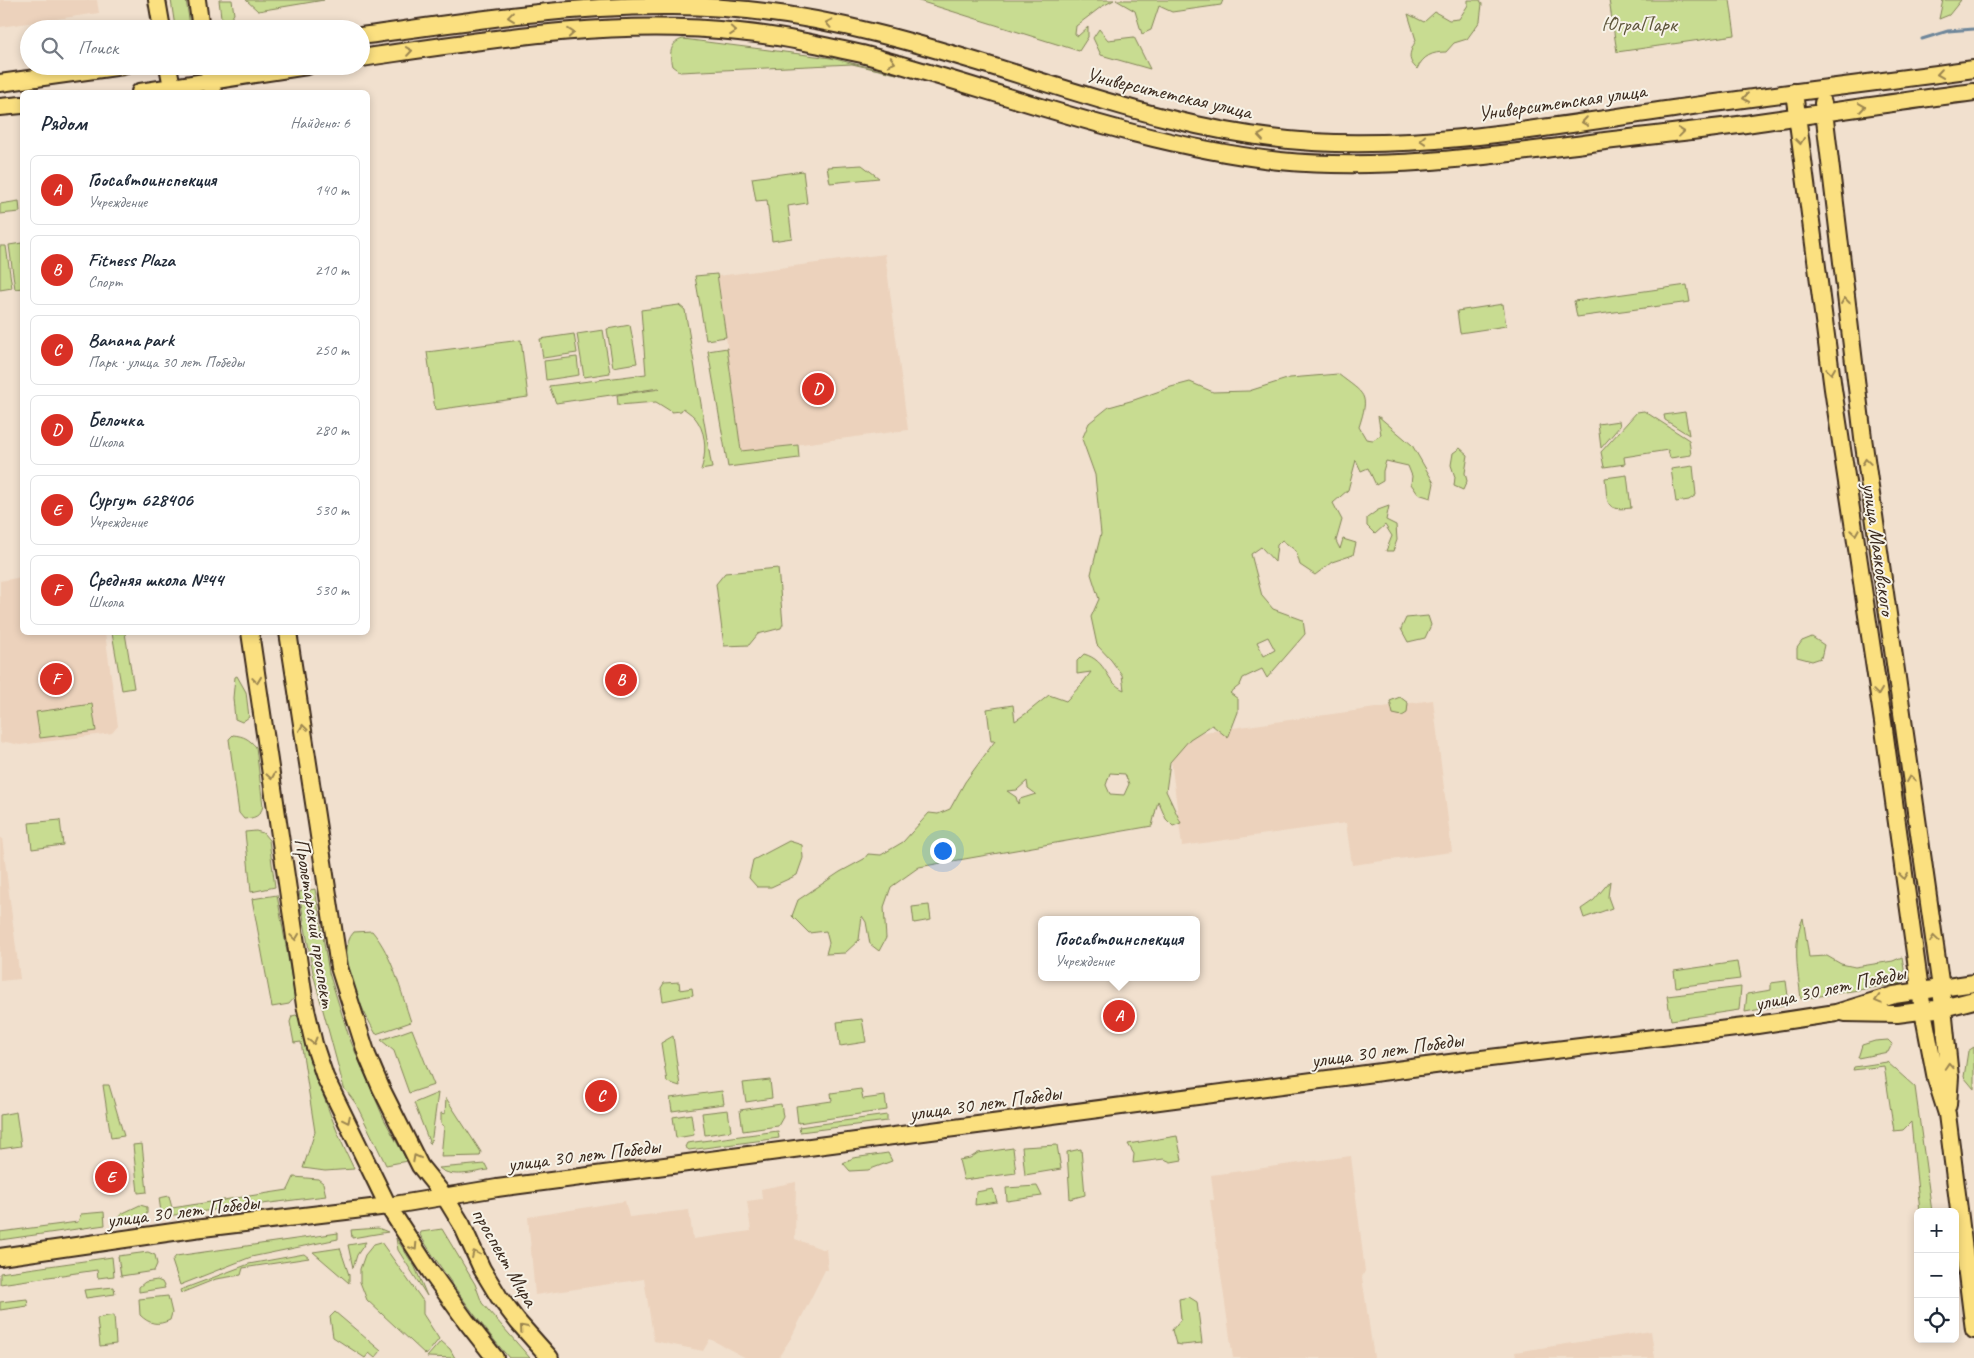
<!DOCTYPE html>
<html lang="ru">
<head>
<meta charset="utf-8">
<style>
	:root { --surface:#fff; --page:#f2f2f3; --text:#1f2937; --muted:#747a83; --line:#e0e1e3; --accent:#d93025 }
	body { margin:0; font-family:Caveat,sans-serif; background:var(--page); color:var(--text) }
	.controls { position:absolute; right:15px; bottom:15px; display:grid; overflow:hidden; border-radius:8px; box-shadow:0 2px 8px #0003 }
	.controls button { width:45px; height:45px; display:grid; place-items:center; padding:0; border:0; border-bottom:1px solid var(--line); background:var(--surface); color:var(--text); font:25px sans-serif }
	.you { position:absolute; left:942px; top:850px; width:18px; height:18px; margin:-12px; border:4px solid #fff; border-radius:50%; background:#1a73e8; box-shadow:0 0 0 8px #1a73e833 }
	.badge { display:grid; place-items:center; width:32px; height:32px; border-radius:50%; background:var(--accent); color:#fff; font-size:16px; font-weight:700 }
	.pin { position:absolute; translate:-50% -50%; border:2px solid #fff; box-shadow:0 1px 5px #0006 }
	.popup { position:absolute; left:1038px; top:916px; width:162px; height:65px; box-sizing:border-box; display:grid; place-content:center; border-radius:8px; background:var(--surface); filter:drop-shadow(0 1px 4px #0005); font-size:16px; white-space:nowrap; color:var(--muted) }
	.popup b { font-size:19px; color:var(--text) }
	.popup::after { content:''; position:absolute; left:50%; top:100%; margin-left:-10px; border:10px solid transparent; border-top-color:var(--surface) }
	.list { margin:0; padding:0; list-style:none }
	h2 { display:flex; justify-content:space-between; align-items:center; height:65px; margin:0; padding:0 20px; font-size:21px }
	h2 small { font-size:16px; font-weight:400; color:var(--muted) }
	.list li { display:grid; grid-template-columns:32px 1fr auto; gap:15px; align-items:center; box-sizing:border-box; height:70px; margin:0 10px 10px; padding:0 10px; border:1px solid var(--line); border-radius:8px }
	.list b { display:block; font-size:19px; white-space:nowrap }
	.list p { margin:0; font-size:16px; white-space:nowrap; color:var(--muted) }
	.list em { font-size:16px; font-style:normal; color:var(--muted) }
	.icon { flex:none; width:28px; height:28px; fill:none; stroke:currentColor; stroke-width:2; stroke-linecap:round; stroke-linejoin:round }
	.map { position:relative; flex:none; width:1974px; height:1358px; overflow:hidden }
	.search { position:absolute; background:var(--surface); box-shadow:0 2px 8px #0003; left:20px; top:20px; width:350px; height:55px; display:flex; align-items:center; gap:12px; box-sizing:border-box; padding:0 18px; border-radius:28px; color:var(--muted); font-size:19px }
	.panel { position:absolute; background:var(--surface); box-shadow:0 2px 8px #0003; left:20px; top:90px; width:350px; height:545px; border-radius:8px }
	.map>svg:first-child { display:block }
	.built { fill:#ecd2bc }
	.green { fill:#c8dc91; stroke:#828358; fill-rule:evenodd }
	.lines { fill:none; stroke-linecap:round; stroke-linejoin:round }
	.stream { stroke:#6e869a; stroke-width:3 }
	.major-casing { stroke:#3b2a1e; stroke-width:20 }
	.major { stroke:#fbe080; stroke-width:16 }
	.oneway { stroke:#9b854f }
	.labels { text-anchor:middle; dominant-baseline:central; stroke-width:4; stroke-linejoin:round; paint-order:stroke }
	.park-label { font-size:21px; fill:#5e563b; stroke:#f7f3e8 }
	.street-label { font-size:21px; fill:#3b2a1e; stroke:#f7f3e8 }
</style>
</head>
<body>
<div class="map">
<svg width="1974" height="1358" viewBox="0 0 1974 1358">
	<rect width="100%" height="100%" fill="#f1e0ce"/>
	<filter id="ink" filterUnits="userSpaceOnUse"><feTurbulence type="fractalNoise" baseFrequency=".02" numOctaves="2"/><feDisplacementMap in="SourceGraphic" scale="10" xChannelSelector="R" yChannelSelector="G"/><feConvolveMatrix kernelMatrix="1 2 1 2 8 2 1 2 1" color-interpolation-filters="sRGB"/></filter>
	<g filter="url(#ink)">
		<path class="built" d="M0 0H97L99 13 0 27Z
			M885 254 908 430 741 452 718 276Z
			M22 577V632L105 633 118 726 112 733 20 745 6 742 0 743V581Z
			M1433 700 1452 852 1352 865 1346 823 1182 846 1168 737Z
			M0 838H2L20 979 0 981Z
			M1351 1156 1365 1271 1362 1277 1374 1358H1233L1210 1200H1214L1211 1175Z
			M796 1182 795 1239 822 1249H826L828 1270H825L791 1338 778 1358H746L710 1339 703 1351 654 1341 644 1279 535 1295 528 1217 625 1201 629 1217 689 1210 693 1239 751 1231 747 1201 762 1199 761 1189Z
			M1651 1331 1655 1358H1516L1515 1352Z"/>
		<path class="green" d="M171 0H186L190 25 175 27Z
			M219 0H232L234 14 231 18 224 20 221 17Z
			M246 0H324L258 11Z
			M916 0H1114L1101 7 1076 26 1075 34 1078 36 1088 27V37L1079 51Z
			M1116 0H1223L1221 5 1172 12 1159 6 1151 30 1142 34 1135 11Z
			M1468 0H1480L1482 4 1480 21 1467 39 1454 43 1446 52C1432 52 1423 56 1417 69 1406 59 1410 52 1416 40L1408 14 1424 22 1435 12 1449 20 1459 19 1468 5Z
			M1609 0H1730L1735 35 1617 52Z
			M1943 0H1961L1949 15 1939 19Z
			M1099 29 1108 40 1134 37 1150 69 1101 55 1093 38Z
			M683 39 831 58 901 75 852 64 680 72 672 66C669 55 670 42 683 39Z
			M862 165 879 178 830 183 827 167Z
			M803 171 807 203 788 206 792 238 772 241 767 200 756 201 752 178Z
			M19 201 20 212 0 214V204Z
			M22 243V288L15 289 9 245Z
			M0 246H6L12 288 0 290Z
			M717 274 726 337 706 340 695 276Z
			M1687 285 1690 302 1577 317 1574 301Z
			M1503 304 1506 326 1460 333 1457 311Z
			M679 305 685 310 712 468 701 470C706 455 707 437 698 422 695 416 688 412 683 408L681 411 672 412 656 402 618 405 617 395 660 389 659 388 556 403 549 386 646 374 641 310Z
			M630 325 637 363 613 367 607 329Z
			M603 330 610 373 584 377 577 334Z
			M574 334 577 353 543 358 540 339Z
			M521 340 528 397 435 410 427 352Z
			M727 348 741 451 798 445 799 458 728 467 708 351Z
			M577 357 579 375 546 380 544 361Z
			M1338 374C1365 395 1370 393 1359 427L1366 439 1373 440 1381 435 1378 416 1412 445 1434 483 1431 498 1418 494 1411 484 1412 476 1408 466 1386 461 1383 471V481L1376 485 1368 468 1361 471 1356 460 1348 490 1333 503 1342 520 1336 541 1340 549 1343 539 1356 543 1353 555 1332 562 1315 575 1300 565 1296 551 1282 540 1277 545 1275 562 1261 547 1251 554 1262 596 1273 609 1303 620 1305 634 1267 678 1262 669 1243 678 1240 685 1230 693 1238 699V712L1228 738 1212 725 1190 739 1170 762 1166 791 1181 823 1173 826 1166 819 1158 801 1152 826 919 867 891 887 884 907 886 938 879 951 870 944 866 922 862 916 859 940 845 953 826 954 829 943 826 931 809 933 792 916 798 900 840 872 864 859 868 854 881 855 903 842 929 813 938 814 950 809 965 782 995 741H991L987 709 1013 705 1015 721 1028 712 1049 695 1066 701 1082 684 1091 672 1077 674V661L1084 654C1108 661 1105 682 1124 690L1122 675 1111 660 1097 645 1091 617 1099 599 1091 574 1101 534 1095 475 1082 439 1089 423 1109 407 1134 400 1171 387 1190 382 1213 392 1249 391 1290 378ZM1268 637 1275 650 1264 656 1257 642ZM1110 773 1125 774 1129 784 1124 795 1110 794 1106 785ZM1027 781 1028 788 1036 794 1020 799 1018 804 1016 797 1007 791 1017 790Z
			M1644 411 1689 440 1691 455 1670 458 1668 450 1624 457 1625 464 1604 467 1601 452 1637 412Z
			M1685 412 1689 435 1665 420 1664 415Z
			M1619 421 1620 426 1601 448 1598 424Z
			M1460 448 1468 455 1465 473 1467 481 1463 490 1454 486 1455 477 1451 465 1453 453Z
			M1693 466 1696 495 1689 500 1676 502 1671 469Z
			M1627 475 1631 508C1603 512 1608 501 1605 478Z
			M1389 506 1386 520 1396 525 1397 540 1393 551H1386L1392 536 1385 525 1375 534 1367 526V518L1378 510Z
			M778 568 783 624 781 628 758 634 749 645 724 646 716 584 725 573Z
			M1428 616 1431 625 1425 638 1408 642 1401 629 1406 618Z
			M112 633H125L134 688 122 690Z
			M1812 637 1824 645 1821 658 1812 661 1797 657V648L1802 641Z
			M237 676 246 692 249 717 242 722 235 719 233 698 235 677Z
			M1400 697 1408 703 1407 713 1402 716 1393 714 1390 701Z
			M92 704 96 731 40 738 36 712Z
			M233 735C244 736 249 739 256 747L263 806C260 817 254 818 244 819L239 813 229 739Z
			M60 820 63 845 32 849 29 823Z
			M256 831 263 833 269 840 275 887 251 892 245 832Z
			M789 841 802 845 803 858 797 875 771 887H757L749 878 753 860Z
			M1610 881 1608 897 1612 908 1584 918 1581 909 1594 900Z
			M315 889 329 973 349 1037 384 1119 407 1161 386 1165 356 1104 344 1088 313 973 299 892Z
			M277 895 295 997 289 1004 272 1007 252 899Z
			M929 905 931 920 914 923 912 907Z
			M1803 918 1809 957 1827 956 1841 964 1855 967 1893 961 1902 957 1904 969 1903 983 1801 999C1798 972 1792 944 1803 918Z
			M372 931C393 956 401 992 411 1022L376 1034C363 1012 333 953 354 932Z
			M1737 962 1740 979 1676 987 1674 971Z
			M1786 981 1789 1004 1745 1012 1747 994 1771 990V983Z
			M679 982 680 990 692 988 693 995 663 1001 661 988 664 983Z
			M1741 987 1739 1010 1671 1020 1667 996Z
			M296 1015 299 1018C314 1071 330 1120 354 1169L325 1171 303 1168 315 1132 301 1042 294 1043 290 1022 292 1016Z
			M862 1019 866 1042 840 1046 837 1022Z
			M412 1029 434 1085 409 1093 394 1051 381 1040Z
			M673 1036 680 1086 667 1082 661 1043Z
			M1888 1040 1892 1044 1888 1052 1858 1058 1862 1045 1875 1041Z
			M1974 1047V1089L1964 1077 1968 1051Z
			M1887 1062 1915 1087 1932 1212H1920L1911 1122 1903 1130 1894 1131 1884 1066 1853 1070 1854 1067Z
			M770 1080 772 1098 746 1102 743 1083Z
			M103 1085H109L124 1136 111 1138Z
			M861 1089 863 1099 885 1096 887 1110 798 1123 796 1106 832 1101 831 1093Z
			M722 1091 724 1104 672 1111 670 1098Z
			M438 1093 432 1137 430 1144 414 1103Z
			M446 1098 481 1152 480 1156 441 1157 444 1126 441 1124V1113L445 1114Z
			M781 1104 783 1117 778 1126 743 1131 740 1110Z
			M728 1110 731 1131 705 1135 702 1113Z
			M16 1112 21 1146 0 1149V1115Z
			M691 1114 694 1135 676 1138 673 1117Z
			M887 1115V1121L800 1132 799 1127Z
			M778 1131 779 1138 689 1150 685 1147 687 1143Z
			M1177 1136 1182 1160 1171 1162 1164 1159 1133 1163 1134 1154 1128 1144Z
			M142 1144 147 1192 138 1193 133 1145Z
			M1057 1145 1061 1169 1025 1175 1022 1147Z
			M1013 1148 1016 1173 964 1180 959 1160 970 1158 978 1153Z
			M1081 1149 1085 1195 1070 1199 1067 1152Z
			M888 1153 892 1161 868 1170 850 1171 843 1163 853 1158Z
			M485 1164 488 1170C473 1172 452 1179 439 1168Z
			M294 1177 318 1179 323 1183 326 1196 166 1216 161 1212 159 1198 169 1196 172 1208 288 1190Z
			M1037 1186 1042 1196 1007 1201 1006 1188Z
			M993 1189 997 1202 975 1205 976 1192Z
			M140 1205 147 1207V1213L144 1220 115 1223 121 1214Z
			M104 1212 105 1225 0 1240V1232L78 1222 81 1214Z
			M378 1228 388 1232 352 1238 351 1230Z
			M442 1229 475 1284 482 1303 530 1358H509C476 1319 447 1278 420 1235L421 1232Z
			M338 1233V1239L251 1257 180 1285 172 1261 176 1256Z
			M396 1238 415 1267 427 1296 398 1250Z
			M366 1242 357 1255 353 1268 348 1245Z
			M381 1242 423 1301V1314L439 1339 426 1355 367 1300 360 1282V1269L365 1255 374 1244Z
			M340 1248 349 1275V1283L313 1252Z
			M148 1252 155 1255 157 1264 154 1271 121 1276 118 1256Z
			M304 1254 309 1258 243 1268 241 1275 216 1279 181 1293 180 1290 249 1264Z
			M112 1257 114 1276 98 1278 97 1270 0 1284V1273Z
			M157 1280 162 1282 165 1288 139 1292V1287L145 1282Z
			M114 1287 115 1294 86 1298 84 1290Z
			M168 1296 172 1313 170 1320C158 1326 149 1324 140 1315L139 1299Z
			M1189 1297 1197 1302 1202 1343 1182 1345 1176 1344 1172 1330 1181 1319 1179 1299Z
			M27 1299 28 1306 0 1310V1302Z
			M335 1312 381 1351 375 1358 369 1353 365 1358 333 1337 330 1317Z
			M114 1315 116 1344 100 1346 97 1318Z
			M441 1341 450 1349 455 1358 427 1357Z"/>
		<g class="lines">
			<path class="stream" d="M1922 39 1948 31 1974 29"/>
			<g class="major-casing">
				<path id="major" d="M157 0 162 29
					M197 0 201 29
					M361 36C461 22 563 6 664 6 735 5 807 16 875 33 1021 68 1161 133 1313 142 1433 149 1554 126 1673 109 1773 94 1874 83 1974 69
					M361 58C485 40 613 18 739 32 780 36 821 45 862 54 1001 91 1136 145 1280 161 1384 171 1488 156 1591 143 1649 135 1708 130 1766 121 1835 111 1904 101 1974 92
					M168 66 173 92
					M208 66 213 92
					M0 83 123 66
					M140 92 307 66
					M1794 92 1833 389 1883 722 1923 1011 1936 1079 1947 1114 1974 1330
					M1823 103 1863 438 1941 988 1950 1077 1948 1105
					M0 107 22 105
					M250 632 305 1005 314 1044 325 1077 388 1206 430 1271 466 1321 495 1358
					M288 632 339 967 367 1055 381 1088 420 1166 445 1197 462 1225 482 1269 499 1297 518 1322 550 1358
					M1845 1013 1897 1014 1943 1008 1974 1000
					M0 1257 194 1229 388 1206 497 1188 1465 1061 1744 1027 1836 1013 1894 995 1974 983"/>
			</g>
			<use href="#major" class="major"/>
		</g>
		<defs><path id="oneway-chevron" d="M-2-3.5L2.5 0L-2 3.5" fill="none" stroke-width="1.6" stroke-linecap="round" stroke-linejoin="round" transform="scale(1.25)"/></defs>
		<g class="oneway">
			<use href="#oneway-chevron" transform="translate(511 17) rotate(173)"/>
			<use href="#oneway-chevron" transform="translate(829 23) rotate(-168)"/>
			<use href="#oneway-chevron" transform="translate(733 31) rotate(4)"/>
			<use href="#oneway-chevron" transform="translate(571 33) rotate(-5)"/>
			<use href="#oneway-chevron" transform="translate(409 51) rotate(-8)"/>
			<use href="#oneway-chevron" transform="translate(892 62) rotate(15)"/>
			<use href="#oneway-chevron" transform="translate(1940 74) rotate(172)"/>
			<use href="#oneway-chevron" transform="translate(1746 98) rotate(172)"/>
			<use href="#oneway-chevron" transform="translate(1862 107) rotate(-8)"/>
			<use href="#oneway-chevron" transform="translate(1585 122) rotate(172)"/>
			<use href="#oneway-chevron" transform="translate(1681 132) rotate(-7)"/>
			<use href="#oneway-chevron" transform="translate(1261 136) rotate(-172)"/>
			<use href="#oneway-chevron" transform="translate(1423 140) rotate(176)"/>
			<use href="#oneway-chevron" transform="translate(1800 141) rotate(82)"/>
			<use href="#oneway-chevron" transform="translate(1845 301) rotate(-97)"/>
			<use href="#oneway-chevron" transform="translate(1831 371) rotate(82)"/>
			<use href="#oneway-chevron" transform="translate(1866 462) rotate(-98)"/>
			<use href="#oneway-chevron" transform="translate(1855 532) rotate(81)"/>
			<use href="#oneway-chevron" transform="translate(257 680) rotate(82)"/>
			<use href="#oneway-chevron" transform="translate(1878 692) rotate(82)"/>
			<use href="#oneway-chevron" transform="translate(303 728) rotate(-98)"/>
			<use href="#oneway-chevron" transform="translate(271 776) rotate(81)"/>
			<use href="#oneway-chevron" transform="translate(1911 779) rotate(-98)"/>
			<use href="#oneway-chevron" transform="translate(1904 876) rotate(82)"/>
			<use href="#oneway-chevron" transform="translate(295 937) rotate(82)"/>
			<use href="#oneway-chevron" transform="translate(1934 939) rotate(-98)"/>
			<use href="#oneway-chevron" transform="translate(1878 1000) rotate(165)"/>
			<use href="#oneway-chevron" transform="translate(313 1041) rotate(75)"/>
			<use href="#oneway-chevron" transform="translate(1949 1066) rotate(-94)"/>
			<use href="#oneway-chevron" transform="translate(347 1120) rotate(64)"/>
			<use href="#oneway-chevron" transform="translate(416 1158) rotate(-118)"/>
			<use href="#oneway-chevron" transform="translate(414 1247) rotate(57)"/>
			<use href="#oneway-chevron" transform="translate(475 1254) rotate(-115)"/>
			<use href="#oneway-chevron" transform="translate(523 1328) rotate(-131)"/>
		</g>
	</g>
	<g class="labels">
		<g class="park-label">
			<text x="1639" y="24">ЮграПарк</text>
		</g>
		<g class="street-label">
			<text transform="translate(1169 93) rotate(13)">Университетская улица</text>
			<text transform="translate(1562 102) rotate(-8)">Университетская улица</text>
			<text transform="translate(1879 549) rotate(82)">улица Маяковского</text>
			<text transform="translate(315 923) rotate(81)">Пролетарский проспект</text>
			<text transform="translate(1830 988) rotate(-12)">улица 30 лет Победы</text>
			<text transform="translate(1387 1050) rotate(-8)">улица 30 лет Победы</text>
			<text transform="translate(985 1103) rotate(-8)">улица 30 лет Победы</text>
			<text transform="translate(584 1155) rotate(-7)">улица 30 лет Победы</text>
			<text transform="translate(183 1211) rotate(-7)">улица 30 лет Победы</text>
			<text transform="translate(505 1257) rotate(60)">проспект Мира</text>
		</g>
	</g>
</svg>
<div class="controls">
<button>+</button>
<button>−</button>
<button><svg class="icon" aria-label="locate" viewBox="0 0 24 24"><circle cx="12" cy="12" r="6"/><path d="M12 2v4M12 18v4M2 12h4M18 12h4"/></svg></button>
</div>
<div class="you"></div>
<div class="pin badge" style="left:1119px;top:1016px">A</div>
<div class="popup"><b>Гоосавтоинспекция</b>Учреждение</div>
<div class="pin badge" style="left:621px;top:680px">B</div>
<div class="pin badge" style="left:601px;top:1096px">C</div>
<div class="pin badge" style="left:818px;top:389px">D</div>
<div class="pin badge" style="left:111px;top:1177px">E</div>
<div class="pin badge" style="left:56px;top:679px">F</div>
<div class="search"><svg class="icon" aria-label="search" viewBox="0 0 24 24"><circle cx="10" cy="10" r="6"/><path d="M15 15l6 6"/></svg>Поиск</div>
<section class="panel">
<h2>Рядом<small>Найдено: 6</small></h2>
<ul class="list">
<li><span class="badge">A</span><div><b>Гоосавтоинспекция</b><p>Учреждение</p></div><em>140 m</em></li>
<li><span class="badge">B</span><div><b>Fitness Plaza</b><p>Спорт</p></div><em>210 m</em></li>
<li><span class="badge">C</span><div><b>Banana park</b><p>Парк · улица 30 лет Победы</p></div><em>250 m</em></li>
<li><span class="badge">D</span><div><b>Белочка</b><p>Школа</p></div><em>280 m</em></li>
<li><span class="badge">E</span><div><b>Сургут 628406</b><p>Учреждение</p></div><em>530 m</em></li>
<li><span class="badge">F</span><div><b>Средняя школа №44</b><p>Школа</p></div><em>530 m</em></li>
</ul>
</section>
</div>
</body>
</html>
